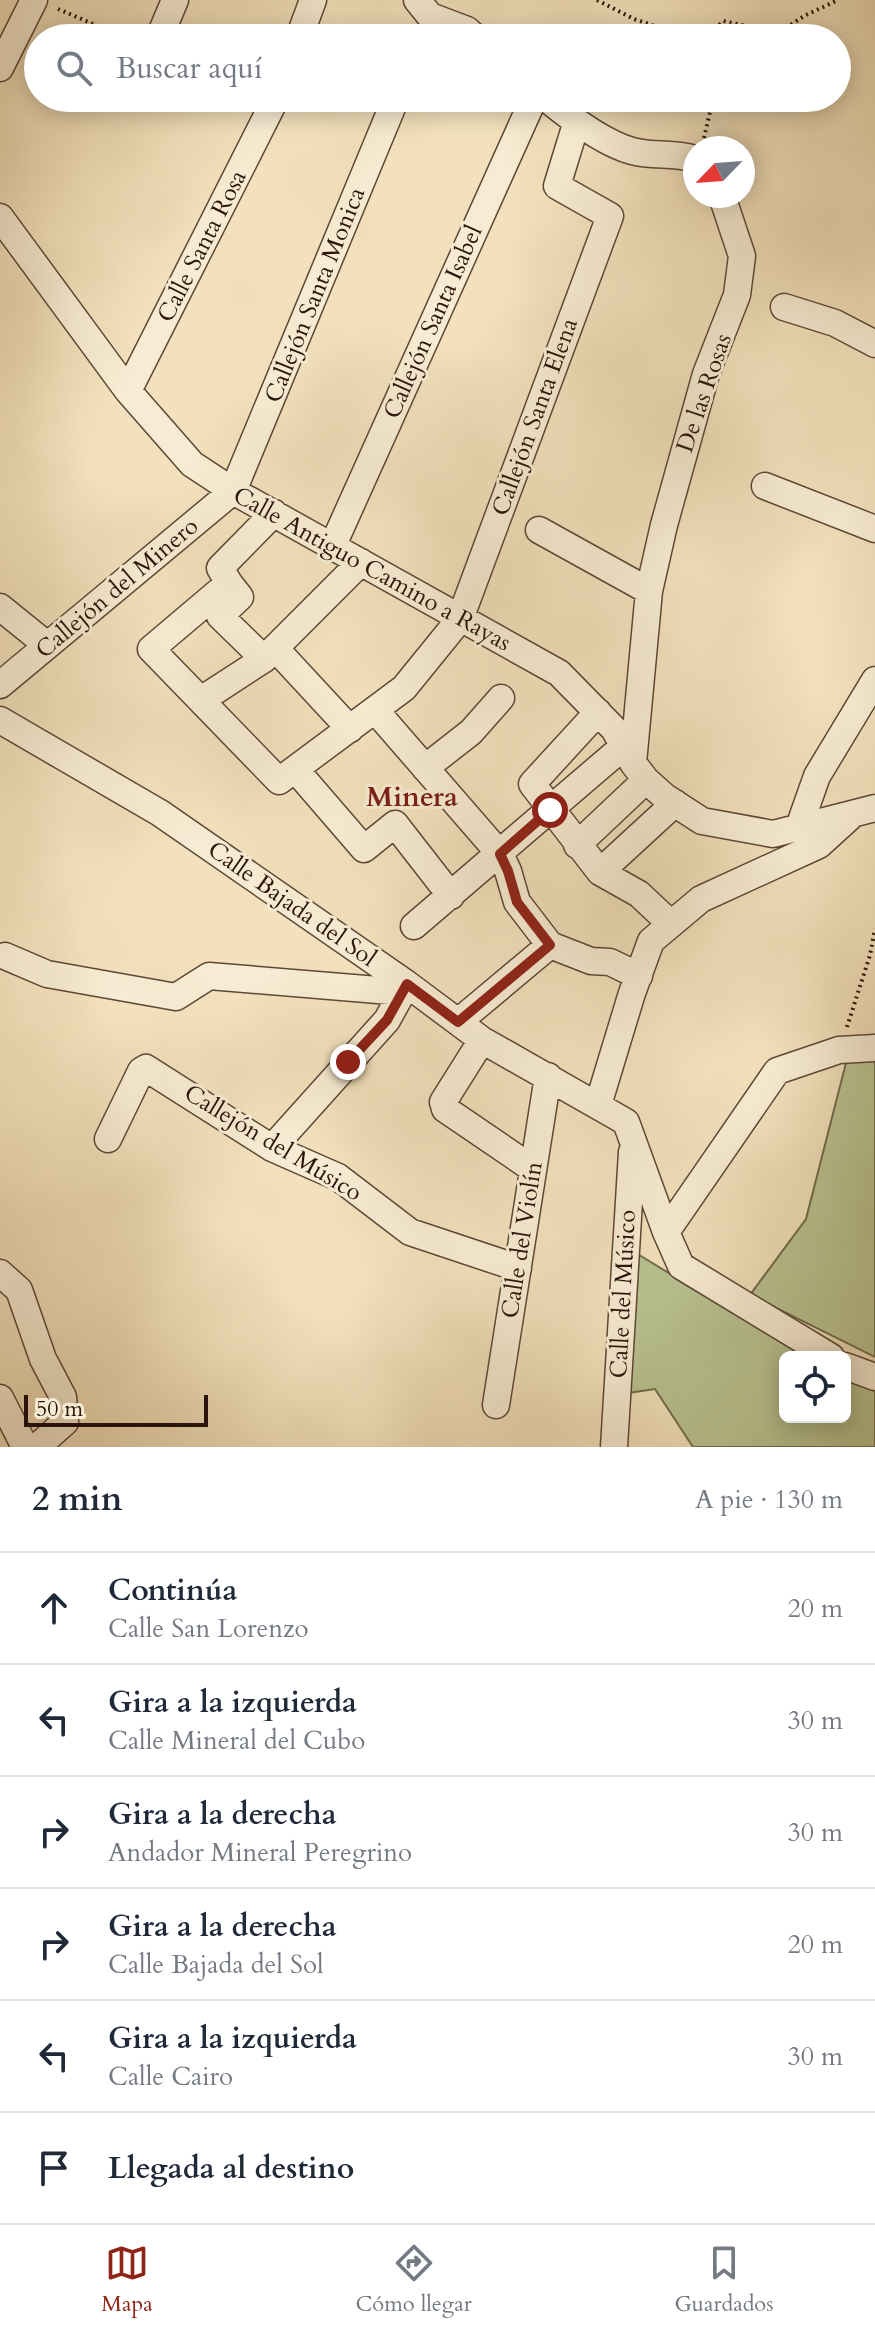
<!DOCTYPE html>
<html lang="es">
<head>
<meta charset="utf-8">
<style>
	:root { --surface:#fff; --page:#f6f6f7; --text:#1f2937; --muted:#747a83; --line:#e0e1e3; --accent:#8f2418 }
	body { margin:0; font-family:Cardo,serif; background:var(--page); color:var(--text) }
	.controls { position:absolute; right:24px; bottom:24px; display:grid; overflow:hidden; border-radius:12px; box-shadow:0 4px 20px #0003 }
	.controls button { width:72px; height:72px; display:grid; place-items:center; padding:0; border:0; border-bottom:2px solid var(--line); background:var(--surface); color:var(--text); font:40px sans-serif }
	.compass { position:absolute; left:683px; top:136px; width:72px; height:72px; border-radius:50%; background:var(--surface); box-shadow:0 4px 20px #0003; rotate:245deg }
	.scale { position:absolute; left:24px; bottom:20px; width:184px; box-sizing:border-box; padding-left:8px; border:4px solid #2b140b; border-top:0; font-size:22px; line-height:28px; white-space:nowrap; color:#2b140b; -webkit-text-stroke:6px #f7ecd3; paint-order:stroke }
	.stop { position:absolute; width:24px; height:24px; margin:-18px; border:6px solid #8f2418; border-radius:50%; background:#fff }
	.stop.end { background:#8f2418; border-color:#fff; box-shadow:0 2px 8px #0008 }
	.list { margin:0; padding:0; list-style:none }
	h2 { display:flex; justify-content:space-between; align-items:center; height:104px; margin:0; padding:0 32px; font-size:34px }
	h2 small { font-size:26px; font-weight:400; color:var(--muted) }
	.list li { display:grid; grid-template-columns:52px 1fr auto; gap:24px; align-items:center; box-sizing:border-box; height:112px; padding:0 32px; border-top:2px solid var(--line) }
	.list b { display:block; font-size:30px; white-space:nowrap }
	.list p { margin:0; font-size:26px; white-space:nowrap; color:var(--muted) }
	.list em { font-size:26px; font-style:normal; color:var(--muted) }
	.icon { flex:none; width:44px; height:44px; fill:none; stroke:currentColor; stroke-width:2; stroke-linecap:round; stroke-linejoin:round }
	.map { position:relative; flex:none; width:875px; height:1447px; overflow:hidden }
	.search { position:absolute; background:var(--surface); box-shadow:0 4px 20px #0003; left:24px; right:24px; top:24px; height:88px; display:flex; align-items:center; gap:20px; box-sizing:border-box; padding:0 28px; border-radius:44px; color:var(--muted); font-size:30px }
	.sheet { height:776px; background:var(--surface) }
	nav { display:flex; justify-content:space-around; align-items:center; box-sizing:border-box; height:112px; border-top:2px solid var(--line); background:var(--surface); font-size:22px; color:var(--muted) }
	nav a { display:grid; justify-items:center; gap:4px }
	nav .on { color:var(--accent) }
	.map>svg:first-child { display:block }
	.green { fill:#b9c392; stroke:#726c4e; stroke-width:2 }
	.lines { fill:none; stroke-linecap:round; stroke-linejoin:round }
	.minor-casing { stroke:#5d4737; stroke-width:29 }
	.path { stroke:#2b140b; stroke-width:4; stroke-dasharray:2 4; stroke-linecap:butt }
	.minor { stroke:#f7ecd3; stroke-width:26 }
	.route { stroke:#8f2418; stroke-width:10 }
	.labels { text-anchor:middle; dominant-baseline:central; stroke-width:6; stroke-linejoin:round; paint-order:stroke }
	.street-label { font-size:24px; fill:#2b140b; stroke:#f7ecd3 }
	.quarter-label { font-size:28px; font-weight:bold; fill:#7a1f14; stroke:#f7ecd3 }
</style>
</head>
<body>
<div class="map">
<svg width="875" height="1447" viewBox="0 0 875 1447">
	<rect width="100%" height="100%" fill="#f2e1bc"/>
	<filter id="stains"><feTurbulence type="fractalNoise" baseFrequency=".0025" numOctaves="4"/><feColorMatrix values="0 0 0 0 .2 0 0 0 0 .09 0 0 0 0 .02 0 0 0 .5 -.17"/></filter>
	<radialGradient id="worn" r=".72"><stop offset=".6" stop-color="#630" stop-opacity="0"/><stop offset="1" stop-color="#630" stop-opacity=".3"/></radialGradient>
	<path class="green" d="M875 1057V1357L750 1295 806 1219 847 1059Z
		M636 1253 806 1357H785V1417H845V1380L875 1391V1447H693L655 1389 628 1393Z"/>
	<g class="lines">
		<g class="minor-casing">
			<path id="minor" d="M417 0 430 16 467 30 476 38
				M159 38 175 0
				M299 38 313 0
				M0 68 34 0
				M546 98C569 117 603 143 632 151 653 157 674 152 695 159
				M0 217 128 391 192 464 233 491 559 673 614 729 633 763 646 780 665 797 702 821 773 834 875 808
				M784 307 835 323 875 344
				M128 391 276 98
				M765 486 875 529
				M274 513 220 568 229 583 151 649 279 781 404 688 460 619 610 216 557 186 576 124
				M539 530 649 591
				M333 545 534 98
				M229 583 240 597 220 616 264 659
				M0 607 47 645
				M275 648 350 729
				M0 685 233 491 396 98
				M201 700 264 659 361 562
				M375 710 500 854 508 871 517 902 550 945 591 961 610 962 639 976
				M598 712 532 784 600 872 639 894 671 924
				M0 720 160 813 407 984 482 1040 626 1122 666 1232 681 1266 831 1357
				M633 763 649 591 664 525 706 374 737 295 742 256 722 196
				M425 768 471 732 501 698
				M295 769 364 849 395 824 451 896
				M799 827 817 776 875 680
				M577 845 646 780
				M600 872 675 803
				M414 926 624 746
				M5 956 47 974 176 997 209 976 402 992
				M458 1022 550 945
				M482 1040 443 1102 445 1109 533 1169
				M598 1105 632 993 651 941 701 899 819 845 852 815
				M108 1139 141 1071 146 1068 272 1148 338 1177 410 1232 518 1268
				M272 1148 387 1020 407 984
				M666 1232 777 1071 839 1050 875 1048
				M0 1273 19 1290 43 1359 63 1397 65 1422 37 1447
				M845 1366 875 1377
				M0 1398 25 1447
				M496 1405 548 1076
				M614 1447 632 1152"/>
		</g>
		<path class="path" d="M597 0 634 19 690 38
			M58 9 126 38
			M656 38 665 29
			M707 38 723 21 779 33
			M771 38 804 16 838 0
			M704 138 711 108 725 98
			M847 1027 870 955 875 929"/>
		<use href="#minor" class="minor"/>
	</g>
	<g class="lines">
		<path class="route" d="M348 1062 387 1020 407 984 458 1022 550 945 517 902 508 871 500 854 550 810"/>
	</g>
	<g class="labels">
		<g class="street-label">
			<text transform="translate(202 246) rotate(-63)">Calle Santa Rosa</text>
			<text transform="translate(315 295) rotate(-68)">Callejón Santa Monica</text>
			<text transform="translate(433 322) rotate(-66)">Callejón Santa Isabel</text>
			<text transform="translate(704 393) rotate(-71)">De las Rosas</text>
			<text transform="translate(535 417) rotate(-70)">Callejón Santa Elena</text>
			<text transform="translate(372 569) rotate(29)">Calle Antiguo Camino a Rayas</text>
			<text transform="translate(117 588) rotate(-40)">Callejón del Minero</text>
			<text transform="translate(292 904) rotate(35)">Calle Bajada del Sol</text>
			<text transform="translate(273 1143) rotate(31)">Callejón del Músico</text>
			<text transform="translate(522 1240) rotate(-81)">Calle del Violín</text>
			<text transform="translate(623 1294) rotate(-87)">Calle del Músico</text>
		</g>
		<g class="quarter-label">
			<text x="412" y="797">Minera</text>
		</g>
	</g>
	<rect width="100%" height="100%" filter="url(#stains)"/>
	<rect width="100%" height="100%" fill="url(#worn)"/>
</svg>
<div class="controls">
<button><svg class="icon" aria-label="locate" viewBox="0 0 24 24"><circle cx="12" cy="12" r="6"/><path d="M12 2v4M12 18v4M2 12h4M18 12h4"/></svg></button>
</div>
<svg class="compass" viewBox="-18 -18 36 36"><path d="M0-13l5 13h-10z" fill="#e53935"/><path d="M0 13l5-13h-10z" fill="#747a83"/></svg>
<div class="scale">50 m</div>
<div class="stop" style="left:550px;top:810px"></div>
<div class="stop end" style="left:348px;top:1062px"></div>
<div class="search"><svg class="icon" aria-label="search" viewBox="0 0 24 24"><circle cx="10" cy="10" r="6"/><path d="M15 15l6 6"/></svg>Buscar aquí</div>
</div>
<section class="sheet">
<h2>2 min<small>A pie · 130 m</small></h2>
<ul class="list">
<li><svg class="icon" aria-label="ahead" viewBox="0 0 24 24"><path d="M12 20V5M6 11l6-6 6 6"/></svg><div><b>Continúa</b><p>Calle San Lorenzo</p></div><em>20 m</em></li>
<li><svg class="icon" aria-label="left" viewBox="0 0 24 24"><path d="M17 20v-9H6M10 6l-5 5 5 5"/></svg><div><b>Gira a la izquierda</b><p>Calle Mineral del Cubo</p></div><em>30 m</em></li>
<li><svg class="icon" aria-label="right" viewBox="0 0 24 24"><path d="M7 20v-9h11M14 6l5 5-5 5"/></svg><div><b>Gira a la derecha</b><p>Andador Mineral Peregrino</p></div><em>30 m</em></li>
<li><svg class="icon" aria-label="right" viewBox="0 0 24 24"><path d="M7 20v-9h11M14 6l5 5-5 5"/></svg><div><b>Gira a la derecha</b><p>Calle Bajada del Sol</p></div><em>20 m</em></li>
<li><svg class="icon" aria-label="left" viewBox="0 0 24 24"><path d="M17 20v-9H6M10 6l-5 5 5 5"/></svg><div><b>Gira a la izquierda</b><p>Calle Cairo</p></div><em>30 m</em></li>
<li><svg class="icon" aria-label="arrive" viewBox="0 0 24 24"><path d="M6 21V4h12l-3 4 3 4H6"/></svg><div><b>Llegada al destino</b></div></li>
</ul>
</section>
<nav>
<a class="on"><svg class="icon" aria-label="map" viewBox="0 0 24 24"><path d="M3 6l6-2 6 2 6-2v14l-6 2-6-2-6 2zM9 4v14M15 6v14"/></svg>Mapa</a>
<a><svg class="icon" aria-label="directions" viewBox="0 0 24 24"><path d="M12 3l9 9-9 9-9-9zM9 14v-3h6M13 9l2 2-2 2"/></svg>Cómo llegar</a>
<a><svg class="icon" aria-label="saved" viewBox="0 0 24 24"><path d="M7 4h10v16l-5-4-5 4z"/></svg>Guardados</a>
</nav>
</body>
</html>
